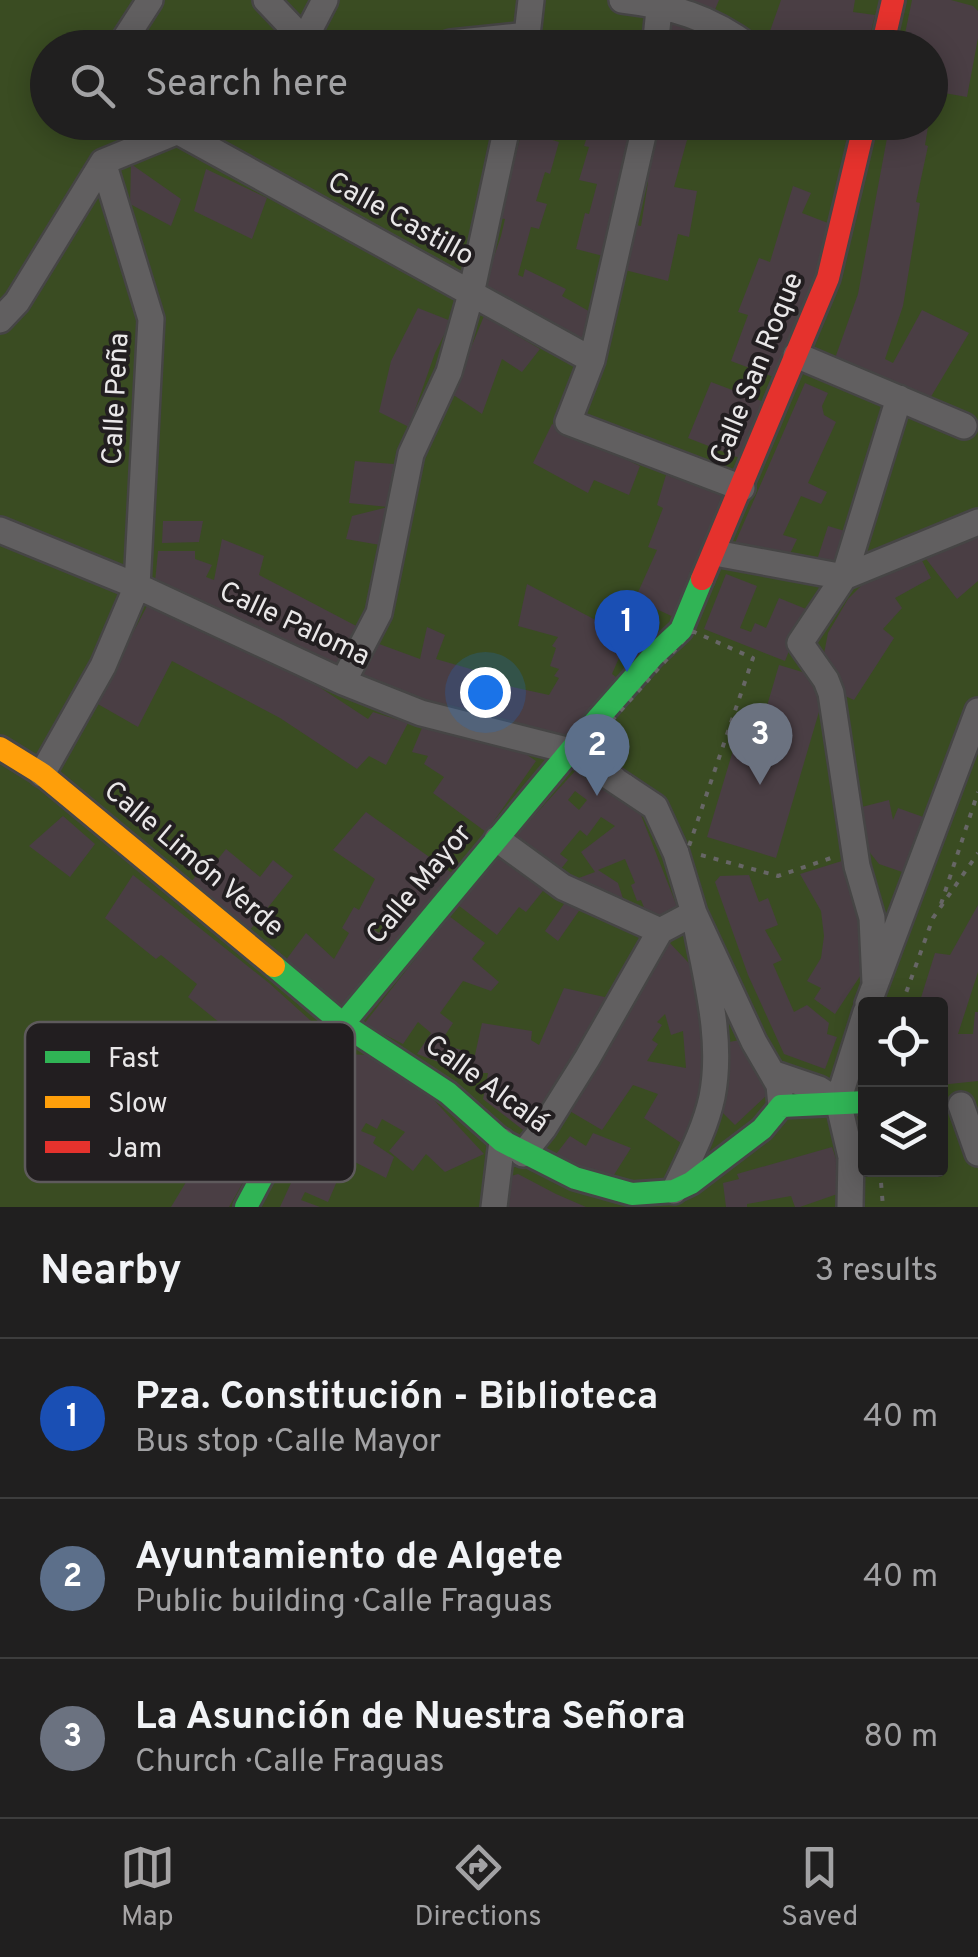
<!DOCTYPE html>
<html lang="en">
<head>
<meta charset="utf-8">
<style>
	:root { --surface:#201f1f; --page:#282728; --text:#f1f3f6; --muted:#a2a2a4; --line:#3d3d3d; --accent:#a6a4a5 }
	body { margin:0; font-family:Overpass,sans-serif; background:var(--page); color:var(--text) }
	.controls { position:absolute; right:30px; bottom:30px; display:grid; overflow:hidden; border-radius:10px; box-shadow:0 5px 25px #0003 }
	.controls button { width:90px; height:90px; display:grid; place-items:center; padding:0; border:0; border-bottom:2px solid var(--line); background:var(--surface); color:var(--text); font:50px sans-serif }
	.you { position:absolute; left:485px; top:692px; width:35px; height:35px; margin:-25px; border:8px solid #fff; border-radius:50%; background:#1a73e8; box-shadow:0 0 0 15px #1a73e833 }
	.badge { display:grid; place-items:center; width:65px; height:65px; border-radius:50%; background:var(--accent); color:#fff; font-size:32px; font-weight:700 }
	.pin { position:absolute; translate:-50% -82px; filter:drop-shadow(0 2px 5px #0008) }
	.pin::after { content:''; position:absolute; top:52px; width:35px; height:30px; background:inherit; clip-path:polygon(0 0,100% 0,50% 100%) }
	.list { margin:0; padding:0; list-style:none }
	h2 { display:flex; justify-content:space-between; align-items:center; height:130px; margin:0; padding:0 40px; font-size:42px }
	h2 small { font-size:32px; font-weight:400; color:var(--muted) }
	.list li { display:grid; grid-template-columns:65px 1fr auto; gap:30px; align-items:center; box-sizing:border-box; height:160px; padding:0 40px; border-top:2px solid var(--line) }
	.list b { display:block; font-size:38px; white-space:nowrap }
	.list p { margin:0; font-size:32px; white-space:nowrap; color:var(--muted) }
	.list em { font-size:32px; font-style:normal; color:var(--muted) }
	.icon { flex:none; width:55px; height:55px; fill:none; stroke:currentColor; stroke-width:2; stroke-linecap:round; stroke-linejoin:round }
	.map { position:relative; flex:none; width:978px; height:1207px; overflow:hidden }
	.search { position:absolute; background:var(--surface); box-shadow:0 5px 25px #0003; left:30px; right:30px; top:30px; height:110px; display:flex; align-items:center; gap:25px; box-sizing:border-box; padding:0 35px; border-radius:55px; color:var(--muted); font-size:38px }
	.sheet { height:610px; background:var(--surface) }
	nav { display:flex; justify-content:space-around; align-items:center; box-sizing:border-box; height:140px; border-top:2px solid var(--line); background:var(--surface); font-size:28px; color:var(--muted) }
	nav a { display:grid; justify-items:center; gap:5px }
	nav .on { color:var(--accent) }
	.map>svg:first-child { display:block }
	.green { fill:#3a4c22; fill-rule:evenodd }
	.building { fill:#4a3e44; fill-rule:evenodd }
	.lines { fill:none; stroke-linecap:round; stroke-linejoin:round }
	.street-casing { stroke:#464545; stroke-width:30 }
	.fast-casing { stroke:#464545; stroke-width:28 }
	.slow-casing { stroke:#464545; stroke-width:28 }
	.jam-casing { stroke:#464545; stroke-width:28 }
	.path { stroke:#676666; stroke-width:4; stroke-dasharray:5 8; stroke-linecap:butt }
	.street { stroke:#615f60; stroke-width:25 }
	.fast { stroke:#30b455; stroke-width:22 }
	.slow { stroke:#ff9f0a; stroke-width:22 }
	.jam { stroke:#e5322d; stroke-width:22 }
	.labels { text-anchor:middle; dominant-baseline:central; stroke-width:8; stroke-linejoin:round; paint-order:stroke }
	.street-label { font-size:28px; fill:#e9e7e8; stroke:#221e20 }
	.key { fill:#221e20; stroke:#5e5a5c; stroke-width:2.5 }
	.key-label { font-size:28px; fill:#e9e7e8 }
</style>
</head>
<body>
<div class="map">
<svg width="978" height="1207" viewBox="0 0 978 1207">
	<rect width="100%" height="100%" fill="#2a2929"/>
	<path class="green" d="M0 0H978V1207H0ZM48 48H930V122H48ZM866 1004H940V1170H866Z"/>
	<path class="building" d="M689 0H719L714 12Z
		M781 0H855L853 12 875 15 867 48H806L807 40 801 38 799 48H764Z
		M912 0H951L973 6 978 11V38L967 97 944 93 940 113 930 111V48H902Z
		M666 24 701 28 731 48H663Z
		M656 122H692L674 187 697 191 689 237 678 234 668 281 625 270 636 225 641 226 648 182 644 180Z
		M890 122H919L918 126 928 127 925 145 928 146 916 202 920 203 903 306 885 359 893 363 922 310 969 333 929 400 885 378 834 361 858 294Z
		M590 128 635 134 607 257 576 249 585 213 589 214 597 184 579 180 589 147 584 146Z
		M522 131 559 142 550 174 545 172 536 201 547 204 539 229 531 227 518 275 523 277 525 269 566 289 562 296 594 314 584 348 482 291 501 236 505 219 499 218Z
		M131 164 181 199 171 226 130 204Z
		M206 169 267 198 252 239 194 211Z
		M793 186 811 193 802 213 833 225 779 379 731 361 748 315 738 312 759 258 770 262Z
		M418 308 451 321 435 353 409 427 379 412 391 361Z
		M484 316 540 349 522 372 502 359 482 414 452 394Z
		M711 382 767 403 742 459 688 438Z
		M805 383 828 393 822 406 824 415 836 422 808 483 827 492 821 504 801 496 783 535 797 539 788 558 735 543Z
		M552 424 640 466 629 495 594 480 588 493 533 463Z
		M355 461 394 464 388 507 380 545 346 539 352 516 388 507 349 503Z
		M666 475 732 498 680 620 635 599 657 550 648 547 663 508 657 505Z
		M163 521H203L199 542 162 543Z
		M828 526 855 534 845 567 817 560Z
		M978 528V581L957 599 920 551Z
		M222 539 264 556 259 575 362 629 343 671 155 582 158 551H195V559L212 565 206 577 214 580Z
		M918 553 931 578 895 598 902 608 883 629 894 638 854 700 836 692 842 680 821 669 828 633 848 599 876 571Z
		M726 574 757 586 740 628 751 632 755 623 766 628 779 598 806 609 785 661 704 629Z
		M527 584 628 637 612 674 616 677 566 741 463 719 357 677 371 641 420 659 427 627 445 635 436 659 474 670 472 678 549 695 559 678 554 676 559 669 550 666 556 648 552 646 558 637 518 626Z
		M147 606 307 679 368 719 373 712 408 723 386 765 369 756 357 769 280 718 172 661 138 727 96 703Z
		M779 665 819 677 826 688 776 858 707 837 740 727 759 733Z
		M424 723 513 745 536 761 486 832 433 793 444 777 424 764 428 756 412 752Z
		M576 770 641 815 678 909 655 917 647 915 641 900 637 901 631 885 635 883 625 859 598 870 618 883 626 908 568 882 595 872 581 852 615 826 601 817 587 836 580 830 560 854 568 860 557 874 513 839ZM575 791 587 800 579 810 568 800Z
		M889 800 893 820 898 808 926 818 908 874 879 864 863 844 854 809Z
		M366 812 456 876 348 1009 283 964 306 933 334 959 349 933 342 928 354 907 359 910 375 879 333 850ZM383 913 389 917 379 933 373 929Z
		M63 816 95 844 70 877 29 846Z
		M226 849 260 877 273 860 293 876 250 930 191 882 212 855 218 859Z
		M501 854 546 887 526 912 519 907 497 935 458 905Z
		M845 860 870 961 835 1014 814 999 821 988 807 981 821 958 824 936 821 911 800 874Z
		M133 875 269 983 331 1039 309 1076 275 1055 268 1062 188 997 197 984 161 955 156 959 105 918Z
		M749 875 759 902 768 898 778 925 765 930 782 960 773 964 794 1012 807 1005 829 1023 827 1034 837 1037 825 1069 784 1054 748 975 715 882 720 876Z
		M566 901 583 905 558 941 545 931Z
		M978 905V972L958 1034H973L975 1012H978V1081L940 1085V1004H919L935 953 950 955Z
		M449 916 485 943 472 959 499 982 491 991 463 981 440 1013 453 1023 440 1043 464 1051 455 1068 417 1054 431 1033 418 1022 403 1044 364 1024Z
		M668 941 703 978 704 1111 684 1145 644 1118 658 1094 633 1085 602 1130 568 1110ZM665 1014 671 1035 683 1031 686 1068 647 1061 658 1044 652 1040 662 1025 657 1022Z
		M564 988 609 998 527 1133 483 1099 488 1073H471L482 1023 532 1031 531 1040 539 1045Z
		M745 1039 768 1094 735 1125 721 1111 729 1042Z
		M344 1054 369 1055 431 1097 484 1154 445 1172 426 1154 413 1171 389 1151 405 1132 382 1119 377 1129 366 1123 361 1131 376 1137 373 1143 394 1157 386 1178 347 1158 328 1202 305 1192 301 1200 320 1207H280L332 1093Z
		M218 1097 272 1131 229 1207H171L206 1149 190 1138Z
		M593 1133 631 1148 612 1178 553 1158 570 1136 586 1146Z
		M832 1147 842 1176 843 1192 800 1207H795L791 1196 747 1204V1207H726L723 1183 739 1179 737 1174Z
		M518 1174 556 1194 586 1207H505L511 1176Z"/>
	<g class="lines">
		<g class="street-casing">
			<path id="street" d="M266 0 305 41
				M622 0C672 6 710 17 751 48
				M119 48 150 0
				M300 48 325 0
				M437 48 451 43 527 35 531 0
				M655 48 660 0
				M646 122 592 360 568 422 742 488
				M179 132 592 360
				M0 320 17 302 103 162 193 125
				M796 355 964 426
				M0 530 137 586 343 682 421 713 571 751 655 807 676 853 694 913 754 1042 779 1085 781 1106
				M715 553 844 577 978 522
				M343 682 379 613 411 454 449 372 471 294 508 122
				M42 774 103 666 137 586 151 319 103 162
				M497 839 563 887 660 931
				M875 983 872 918 857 866 831 693 826 680 800 643 844 577 899 398
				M868 1004 978 711
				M772 1073 819 1089 838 1101
				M961 1105 978 1153
				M523 1154 543 1129 588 1057 660 931 694 913C704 972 724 1037 712 1097 705 1130 688 1161 674 1191
				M494 1207 502 1141
				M850 1207 851 1157 838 1101 866 1012"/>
		</g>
		<g class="fast-casing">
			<path id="fast" d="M274 966 343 1024 448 1093 502 1141 575 1178 632 1194 674 1191 691 1183 762 1129 781 1106 866 1102
				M246 1207 343 1024 586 732 653 656 681 630 702 579"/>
		</g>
		<g class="slow-casing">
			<path id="slow" d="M0 748 42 774 274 966"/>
		</g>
		<g class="jam-casing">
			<path id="jam" d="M882 48 893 0
				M702 579 828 278 865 122"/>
		</g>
		<path class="path" d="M692 631 753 658 687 852 659 799 588 747Z
			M701 855 778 876 831 858
			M941 904 978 792
			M902 1004 933 918 978 853
			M880 1170 883 1207"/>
		<use href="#street" class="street"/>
		<use href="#fast" class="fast"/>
		<use href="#slow" class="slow"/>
		<use href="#jam" class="jam"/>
	</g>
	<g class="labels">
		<g class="street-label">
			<text transform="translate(400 220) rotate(29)">Calle Castillo</text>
			<text transform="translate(758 369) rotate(-68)">Calle San Roque</text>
			<text transform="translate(117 399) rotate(-87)">Calle Peña</text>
			<text transform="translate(294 625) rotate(25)">Calle Paloma</text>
			<text transform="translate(193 860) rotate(40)">Calle Limón Verde</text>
			<text transform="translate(420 885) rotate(-50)">Calle Mayor</text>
			<text transform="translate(486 1085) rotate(36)">Calle Alcalá</text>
		</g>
	</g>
	<rect x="25" y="1022" width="330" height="160" rx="15" class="key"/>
	<rect x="45" y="1051" width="45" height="12" fill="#30b455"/>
	<rect x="45" y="1096" width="45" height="12" fill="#ff9f0a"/>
	<rect x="45" y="1141" width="45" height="12" fill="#e5322d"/>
	<g class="key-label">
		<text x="108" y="1067">Fast</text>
		<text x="108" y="1112">Slow</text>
		<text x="108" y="1157">Jam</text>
	</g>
</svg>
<div class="controls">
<button><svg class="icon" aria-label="locate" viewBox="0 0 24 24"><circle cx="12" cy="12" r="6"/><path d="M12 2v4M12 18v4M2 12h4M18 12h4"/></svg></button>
<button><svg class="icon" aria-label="layers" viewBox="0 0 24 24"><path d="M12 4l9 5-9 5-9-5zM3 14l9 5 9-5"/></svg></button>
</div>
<div class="you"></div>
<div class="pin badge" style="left:627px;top:672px;background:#1a4fb4">1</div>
<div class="pin badge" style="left:597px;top:796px;background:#5c6f8a">2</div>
<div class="pin badge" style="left:760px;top:785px;background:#6b7280">3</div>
<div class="search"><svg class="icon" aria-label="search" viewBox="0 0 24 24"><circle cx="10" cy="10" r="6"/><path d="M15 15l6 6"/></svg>Search here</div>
</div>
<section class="sheet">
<h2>Nearby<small>3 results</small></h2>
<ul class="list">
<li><span class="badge" style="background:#1a4fb4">1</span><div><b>Pza. Constitución - Biblioteca</b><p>Bus stop · Calle Mayor</p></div><em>40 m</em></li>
<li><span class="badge" style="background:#5c6f8a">2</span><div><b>Ayuntamiento de Algete</b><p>Public building · Calle Fraguas</p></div><em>40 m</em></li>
<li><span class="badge" style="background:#6b7280">3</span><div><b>La Asunción de Nuestra Señora</b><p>Church · Calle Fraguas</p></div><em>80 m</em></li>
</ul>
</section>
<nav>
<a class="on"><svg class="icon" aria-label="map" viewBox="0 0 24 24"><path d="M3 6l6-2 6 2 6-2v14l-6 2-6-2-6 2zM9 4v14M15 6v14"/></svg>Map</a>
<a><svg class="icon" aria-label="directions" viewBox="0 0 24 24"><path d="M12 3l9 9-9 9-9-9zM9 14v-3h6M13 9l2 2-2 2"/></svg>Directions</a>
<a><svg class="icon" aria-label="saved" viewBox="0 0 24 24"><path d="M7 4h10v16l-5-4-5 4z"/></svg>Saved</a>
</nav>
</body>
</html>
